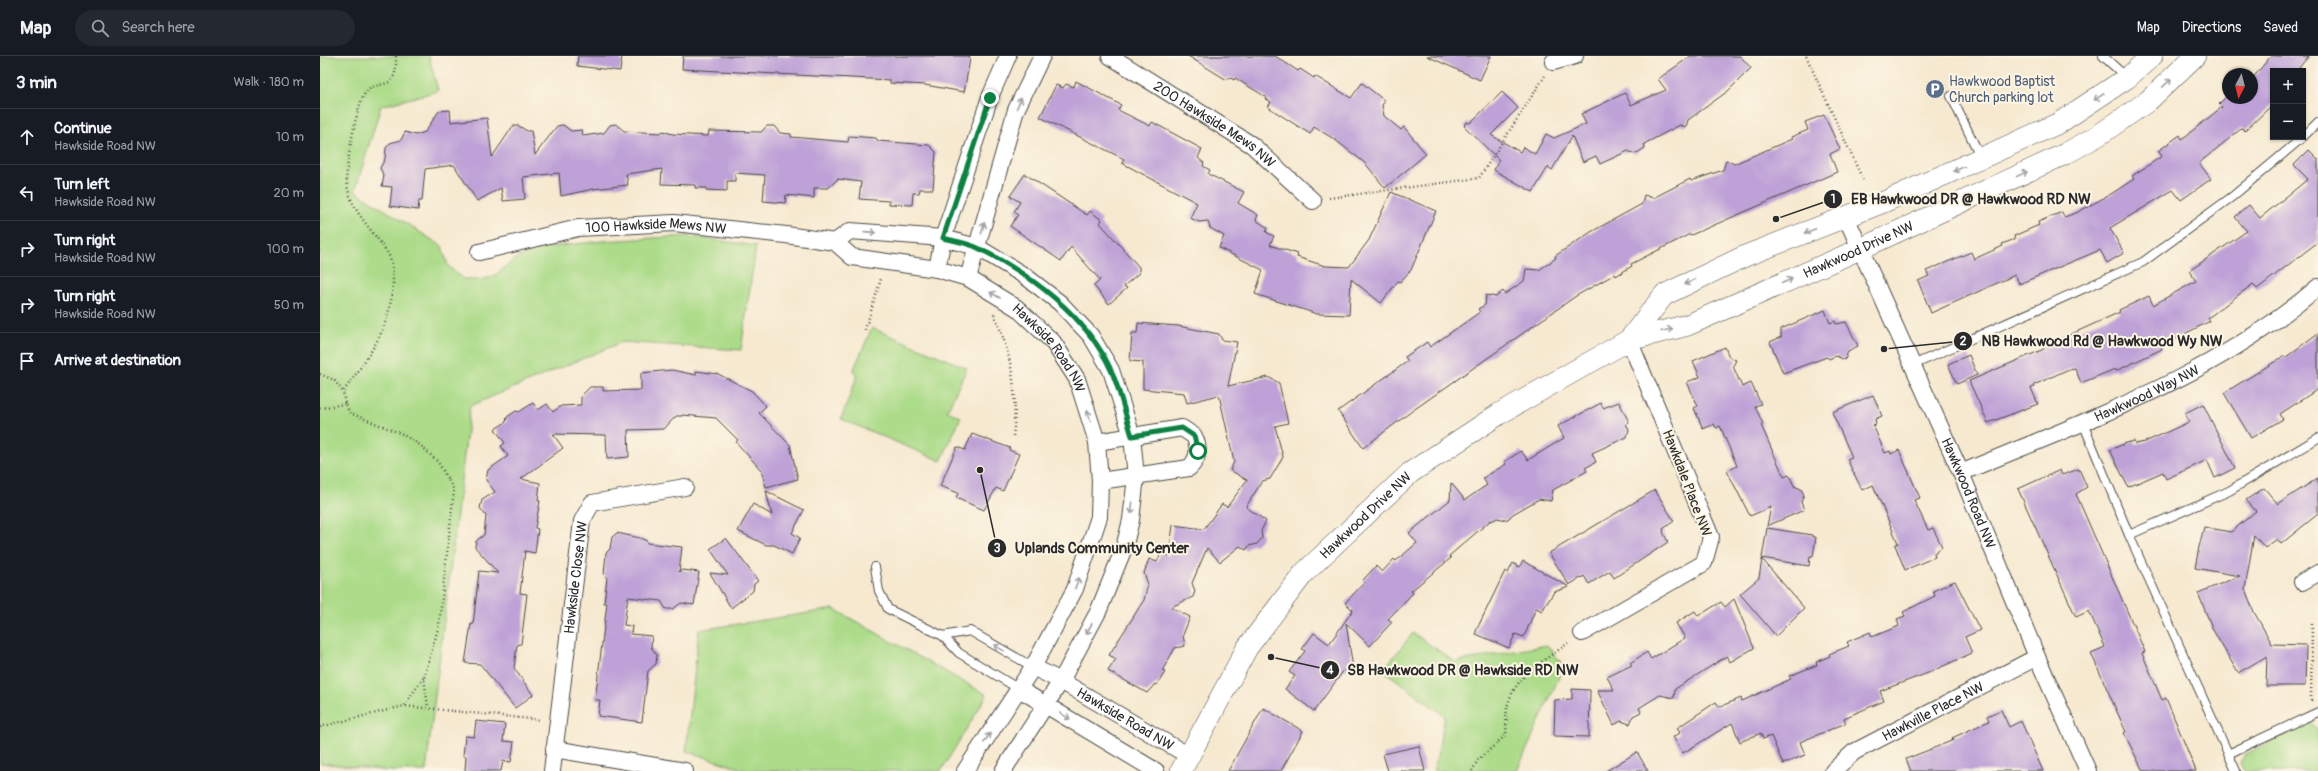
<!DOCTYPE html>
<html lang="en">
<head>
<meta charset="utf-8">
<style>
	:root { --surface:#171b24; --page:#242831; --text:#f1f3f6; --muted:#9ea1a6; --line:#363941 }
	body { margin:0; font-family:Pangolin,sans-serif; background:var(--page); color:var(--text) }
	.controls { position:absolute; right:12px; top:12px; display:grid; overflow:hidden; border-radius:0px; box-shadow:0 1px 3px #0004 }
	.controls button { width:36px; height:36px; display:grid; place-items:center; padding:0; border:0; border-bottom:1px solid var(--line); background:var(--surface); color:var(--text); font:20px sans-serif }
	.compass { position:absolute; left:1902px; top:12px; width:36px; height:36px; border-radius:50%; background:var(--surface); box-shadow:0 1px 3px #0004; rotate:187deg }
	.stop { position:absolute; width:12px; height:12px; margin:-9px; border:3px solid #0b8043; border-radius:50%; background:#fff }
	.stop.end { background:#0b8043; border-color:#fff; box-shadow:0 1px 4px #0008 }
	.list { margin:0; padding:0; list-style:none }
	h2 { display:flex; justify-content:space-between; align-items:center; height:52px; margin:0; padding:0 16px; font-size:17px }
	h2 small { font-size:13px; font-weight:400; color:var(--muted) }
	.list li { display:grid; grid-template-columns:26px 1fr auto; gap:12px; align-items:center; box-sizing:border-box; height:56px; padding:0 16px; border-top:1px solid var(--line) }
	.list b { display:block; font-size:15px; white-space:nowrap }
	.list p { margin:0; font-size:13px; white-space:nowrap; color:var(--muted) }
	.list em { font-size:13px; font-style:normal; color:var(--muted) }
	.icon { flex:none; width:22px; height:22px; fill:none; stroke:currentColor; stroke-width:2; stroke-linecap:round; stroke-linejoin:round }
	.map { position:relative; flex:none; width:1998px; height:715px; overflow:hidden }
	header { display:flex; align-items:center; gap:24px; box-sizing:border-box; height:56px; padding:0 20px; background:var(--surface); border-bottom:1px solid var(--line) }
	header strong { font-size:19px }
	nav { display:flex; gap:22px; margin-inline-start:auto; font-size:14px }
	.search { width:280px; height:36px; background:var(--page); display:flex; align-items:center; gap:10px; box-sizing:border-box; padding:0 14px; border-radius:22px; color:var(--muted); font-size:15px }
	main { display:flex }
	aside { flex:1; background:var(--surface) }
	.map>svg:first-child { display:block }
	.green { fill:#acdb89; stroke:#6c835a }
	.building { fill:#bea1d7 }
	.lines { fill:none; stroke-linecap:round; stroke-linejoin:round }
	.service-casing { stroke:#494844; stroke-width:10 }
	.minor-casing { stroke:#494844; stroke-width:18 }
	.tertiary-casing { stroke:#494844; stroke-width:22 }
	.path { stroke:#494844; stroke-width:2.5; stroke-dasharray:1 3; stroke-linecap:butt }
	.service { stroke:#fff; stroke-width:8 }
	.minor { stroke:#fff; stroke-width:16 }
	.tertiary { stroke:#fff; stroke-width:21 }
	.oneway { stroke:#a0a0a0 }
	.route { stroke:#0b8043; stroke-width:5 }
	.labels { text-anchor:middle; dominant-baseline:central; stroke-width:4; stroke-linejoin:round; paint-order:stroke }
	.service-label { font-size:14px; fill:#4e5e75; stroke:#fcf5e5; text-anchor:start }
	.street-label { font-size:14px; fill:#2b2b2b; stroke:#fcf5e5 }
	.leader { fill:none; stroke:#2b2b2b; stroke-width:1.5 }
	.callout-dot { fill:#2b2b2b; stroke:#fcf5e5; stroke-width:1.5 }
	.mark-label { font-size:12px; text-anchor:middle; font-weight:bold; fill:#fff }
	.callout-label { font-size:15px; text-anchor:middle; font-weight:bold; fill:#2b2b2b; stroke:#fcf5e5; stroke-width:4; stroke-linejoin:round; paint-order:stroke }
</style>
</head>
<body>
<header>
<strong>Map</strong>
<div class="search"><svg class="icon" aria-label="search" viewBox="0 0 24 24"><circle cx="10" cy="10" r="6"/><path d="M15 15l6 6"/></svg>Search here</div>
<nav><a>Map</a><a>Directions</a><a>Saved</a></nav>
</header>
<main>
<aside>
<h2>3 min<small>Walk · 180 m</small></h2>
<ul class="list">
<li><svg class="icon" aria-label="ahead" viewBox="0 0 24 24"><path d="M12 20V5M6 11l6-6 6 6"/></svg><div><b>Continue</b><p>Hawkside Road NW</p></div><em>10 m</em></li>
<li><svg class="icon" aria-label="left" viewBox="0 0 24 24"><path d="M17 20v-9H6M10 6l-5 5 5 5"/></svg><div><b>Turn left</b><p>Hawkside Road NW</p></div><em>20 m</em></li>
<li><svg class="icon" aria-label="right" viewBox="0 0 24 24"><path d="M7 20v-9h11M14 6l5 5-5 5"/></svg><div><b>Turn right</b><p>Hawkside Road NW</p></div><em>100 m</em></li>
<li><svg class="icon" aria-label="right" viewBox="0 0 24 24"><path d="M7 20v-9h11M14 6l5 5-5 5"/></svg><div><b>Turn right</b><p>Hawkside Road NW</p></div><em>50 m</em></li>
<li><svg class="icon" aria-label="arrive" viewBox="0 0 24 24"><path d="M6 21V4h12l-3 4 3 4H6"/></svg><div><b>Arrive at destination</b></div></li>
</ul>
</aside>
<div class="map">
<svg width="1998" height="715" viewBox="0 0 1998 715">
	<rect width="100%" height="100%" fill="#fcf5e5"/>
	<filter id="ink" filterUnits="userSpaceOnUse"><feTurbulence type="fractalNoise" baseFrequency=".025" numOctaves="2"/><feDisplacementMap in="SourceGraphic" scale="8" xChannelSelector="R" yChannelSelector="G"/><feConvolveMatrix kernelMatrix="1 2 1 2 8 2 1 2 1" color-interpolation-filters="sRGB"/></filter>
	<filter id="wash" filterUnits="userSpaceOnUse"><feTurbulence type="fractalNoise" baseFrequency=".012" numOctaves="4" result="noise"/><feDisplacementMap in="SourceGraphic" scale="16" xChannelSelector="R" yChannelSelector="G"/><feGaussianBlur stdDeviation="0.9" result="paint"/><feColorMatrix in="noise" values="0 0 0 0 0 0 0 0 0 0 0 0 0 0 0 0 0 1.4 0 .05"/><feComposite in="paint" operator="in"/></filter>
	<g filter="url(#wash)">
		<rect width="100%" height="100%" fill="#f6e9d0"/>
		<path class="green" d="M0 0H109L118 35 61 50 35 135 122 190 128 210 144 223 157 224 173 221 195 203 222 192 282 185 368 180 436 190 421 294 302 286 150 350 106 715H70L0 707Z
			M552 272 647 312 627 355 641 361 621 405 521 363 538 318 533 315Z
			M514 553 667 639 621 715H428L366 695 379 574Z
			M1093 577 1135 606 1227 589 1244 610 1197 715H1114L1125 660 1063 614Z
			M1990 666 1998 675V715H1924L1920 707 1924 699Z"/>
		<g id="blocks">
			<path class="building" d="M258 0H302L300 15 257 10Z
				M363 0H649L650 3 644 36 605 29 570 27V24L362 13Z
				M868 0H955L978 15 980 13 994 22 995 20 1031 42 1042 27 1065 45 1062 49 1064 60 1081 74 1084 71 1106 98 1065 132 1045 107 1014 83 994 71 990 78 948 51 951 46 945 43 946 41 915 22 914 24 909 21 907 24Z
				M1107 0H1171L1160 24Z
				M1371 0H1420L1431 12 1408 35 1368 64 1366 71 1360 69 1324 88 1325 92 1315 98 1308 95 1280 108 1276 100 1263 106 1252 80 1232 114 1228 111 1213 136 1174 114 1179 104 1144 70 1147 66 1150 67 1182 36 1198 52 1171 79 1200 96 1203 91 1215 98 1226 78 1234 82 1266 68 1261 58 1305 37 1311 49 1346 34 1338 23Z
				M1951 0H1989L1976 15H1953V48L1925 75 1922 72 1879 107 1891 123 1861 144 1853 134 1790 172 1804 197 1787 207 1780 194 1699 228 1695 219 1611 257 1598 225 1609 220 1606 215 1651 196 1654 203 1683 190 1682 188 1695 183 1694 180 1719 169 1718 166 1742 156 1744 161 1756 157 1791 138 1814 123 1812 120 1842 100 1838 95 1860 79 1862 83 1902 51 1899 48 1908 39V42H1932V23Z
				M756 25 801 49 798 54 830 70 832 66 882 93 878 102 884 107 883 110 890 114 888 118 924 136 918 147 938 159 936 164 948 172 946 176 954 180 950 189 978 198 977 201 1005 210 1029 211 1049 184 1071 136 1116 155 1091 214 1080 226 1078 225 1061 247 1031 223 1029 259 997 258 935 238 943 214 899 192 904 180 890 172 888 165 879 166 870 162 877 147 802 107 804 103 720 61 736 29 743 32 746 28 754 31Z
				M130 54 131 66 167 62 172 101 193 70H199L207 75H211L215 99 237 70 243 69 251 75 262 74 263 80 284 77 290 69 296 68 304 75 340 77 343 75 352 78 388 80 389 75 441 76 447 70H454L460 77 471 78V81L528 86 529 80 556 82 558 85 609 89 616 96 613 133H600L599 137H593L592 149 569 148V145L539 143 541 126 518 123 508 132H494V142L466 139 465 147 443 145 445 119 415 117V125H407V135L386 134 387 132H375V129L341 128 342 113 306 118 308 129 273 133 241 140 239 117 203 121 205 143 183 145 181 132 157 145 134 109 105 113 102 145H99L98 154 70 150 72 131 62 130 64 120 60 112 65 103 66 92 70 87 81 84 85 76 96 79 105 76 119 55Z
				M1504 59 1520 93 1510 98 1517 116 1371 179 1370 178 1311 208 1312 210 1296 220 1295 218 1256 240 1092 355 1043 392 1018 355 1088 305 1085 301 1107 286 1110 291 1160 256 1158 253 1165 249 1166 239 1176 241 1183 235 1185 238 1204 225 1206 213 1219 214 1236 202 1235 200 1271 176 1322 148 1324 139 1333 142 1370 123 1371 125 1403 114 1406 104 1414 108 1472 83 1471 81 1488 74 1485 66Z
				M1989 94 1998 103V186L1937 233 1933 228 1888 262 1890 265 1841 290 1842 293 1796 315 1795 313 1761 327 1755 312 1749 313 1714 329 1715 331 1711 332 1718 348 1668 367 1649 325 1724 293 1723 291 1800 256 1799 254 1829 240 1833 249 1876 225 1869 215 1927 175 1915 161 1929 149 1940 162 1988 123 1974 109Z
				M705 118 767 159 770 155 782 164 780 167 819 211V217L804 230 807 232 789 248 774 230 780 224 751 191 741 205 690 170 698 159 694 156 700 146 690 140Z
				M1505 254 1510 267 1515 265 1516 268 1526 266 1538 290 1528 295 1525 304 1516 300 1509 303 1507 301 1463 317 1450 286 1461 281V273Z
				M818 267 858 270 899 278 902 284 917 286 908 330 948 321 959 327 968 367 955 370 963 401 950 423 942 425 926 451 946 465 941 475 942 482 937 488 929 490 926 494 920 490 900 506 887 492 872 527 875 535 873 541 851 551 870 561 863 579 865 590 855 592 842 615 845 616 837 629 835 628 827 637 788 615 796 603 789 599 824 544 828 528 824 517 829 503 837 506 841 497 849 500 853 469 884 473 902 448 907 451 927 424 910 414 914 406 899 339 867 347 864 337 823 333V306L810 305 812 277H817Z
				M1998 277V333L1960 358 1963 363 1931 382 1904 337 1964 300 1965 302Z
				M1405 291 1409 301 1416 304 1413 310 1422 331 1431 327 1441 348 1435 350 1443 368 1441 369 1464 421 1469 419 1474 430 1481 433 1484 439 1481 446 1484 454 1447 470 1451 451 1430 460 1407 415 1417 410 1400 370 1396 372 1394 368 1383 373 1374 352 1378 350 1367 326 1380 321 1373 305Z
				M1649 299 1657 319 1637 328 1628 308Z
				M352 314 376 319V315L398 318 432 335 446 350 439 357 470 389 478 423 446 431 441 414 416 386 418 384 396 362 362 359V360H356L344 373 308 374 309 401 287 403 286 379 233 378 243 392 201 423 220 427 218 445H220L215 472 218 473 215 497 205 495 200 537 207 538 201 588 197 589 194 612 213 639 195 652 160 608 145 607 151 568 153 569 159 515 178 517 155 491 156 485 164 479 166 460 160 452 162 444 175 436 166 424 168 414 188 400 181 390 185 387 175 373 186 366 187 361 196 355 199 356 213 347 218 354 227 348 233 356 241 350 261 349V340L270 331H283V335L321 334V317Z
				M1553 339 1562 360 1555 363 1556 368 1553 369 1565 397 1570 395 1571 398 1579 394 1600 442 1594 444 1608 474 1613 472 1622 491 1614 497 1615 501 1585 514 1575 489 1578 487 1553 429 1542 434 1527 403 1532 401 1512 356Z
				M1299 346 1309 366 1306 368 1309 373 1307 381 1272 397 1276 406 1265 412 1267 415 1233 434 1231 445 1219 443 1193 458 1187 464 1177 462 1172 465 1171 464 1129 500 1131 502 1091 535 1093 537 1068 563 1072 566 1050 590 1026 567 1033 612 1024 614 994 655 965 633 975 620 969 616 985 595 982 593 994 577 1009 588 1033 554 1025 547 1045 526 1043 524 1056 510 1062 516 1074 503 1076 505 1097 487 1089 477 1130 444 1131 427 1145 444 1167 429 1163 422 1186 408 1184 406 1201 395 1208 404 1244 382 1238 370 1281 347 1283 352Z
				M1883 348 1915 412 1895 422 1887 404 1846 423 1843 416 1808 431 1790 394 1806 387 1814 385 1815 388 1825 386 1869 366 1865 357Z
				M652 378 690 392 689 394 699 398 683 435 676 432 664 454 636 442 638 437 620 430 637 391 645 394Z
				M1759 413 1767 431 1756 438 1825 596 1822 597 1842 644 1846 642 1876 715H1823L1804 677 1806 676 1771 597 1785 591 1769 555 1756 561 1698 433 1740 414 1742 419Z
				M1998 422V458L1961 488 1957 483 1945 492 1934 479 1925 533 1934 556 1952 588 1986 589 1985 630H1946L1947 600 1918 617 1893 574 1878 537 1920 520 1875 512 1879 491 1884 471 1911 476 1936 455 1926 444 1944 432 1958 448Z
				M1335 434 1354 465 1343 473 1344 475 1343 476 1348 486 1294 522 1290 515 1269 528 1264 520 1249 529 1229 497Z
				M446 435 484 454 472 477 480 482 472 498 454 489H446L418 475 433 448 452 459Z
				M1447 472 1492 479V481H1496L1493 500H1490L1489 510 1442 502Z
				M297 477 320 482 327 485V487L362 491 359 516 362 514 379 516 374 549 361 547 353 553H346L341 545 308 541 304 569 312 570 311 578 332 580 331 591 337 599 336 608 328 615 322 666 278 660 280 644H275L287 547H284L287 522 284 519 286 497 290 493 292 481Z
				M406 482 438 525 434 528 433 535 411 552 390 517 408 519 390 493Z
				M1442 503 1484 552 1456 580 1420 538 1439 522Z
				M1203 505 1249 531 1234 536 1222 555 1216 552 1204 581 1195 578 1189 592 1156 578V575L1185 515 1188 517 1193 507 1199 511Z
				M1635 525 1660 574 1645 581 1652 597 1608 617 1560 635 1564 645 1524 662 1526 667 1480 686 1485 699 1463 708 1451 680 1443 683 1441 677 1420 686 1412 667 1363 697 1353 681 1360 677 1357 672 1396 646 1399 651 1421 642 1422 645 1471 623 1469 620 1497 609 1496 606 1510 600 1509 598 1529 590 1527 586 1550 576 1552 581 1579 570 1577 563 1585 560 1583 556 1615 540 1613 535Z
				M1414 543 1434 592 1410 606 1407 600 1355 633 1354 642 1340 639 1319 652 1321 656 1313 660 1310 668 1301 665 1294 669 1277 634H1294L1287 621 1312 609 1310 607 1327 596 1331 603 1365 582 1356 567 1375 555 1378 560 1401 546 1405 551Z
				M1252 633 1270 634 1269 681 1234 680 1235 644 1252 643Z
				M943 652 983 675 961 715H908Z
				M1681 654 1689 671 1701 665 1723 715H1591L1586 703 1634 684 1632 682 1669 665 1667 660Z
				M156 665 185 668 183 685 194 686 191 706 183 705 181 715H145L146 700H143L145 680 154 681Z
				M1099 690 1105 715H1068L1063 698Z
				M1317 696 1328 715H1286L1304 704Z"/>
		</g>
	</g>
	<g filter="url(#ink)">
		<use href="#blocks" fill-opacity="0" stroke="#494844" stroke-width="1"/>
		<g class="lines">
			<g class="service-casing">
				<path id="service" d="M1783 0 1806 21
					M1631 40 1661 102
					M1983 81 1998 66
					M1593 309 1823 206 1913 140 1983 81
					M1763 367 1809 479 1916 715
					M1809 479 1909 435 1998 382
					M555 511 559 535 568 553 623 580 639 597 699 633
					M623 580 650 575 713 611
					M1908 698 1998 656"/>
			</g>
			<g class="minor-casing">
				<g id="minor">
					<path id="s1" d="M790 0 932 89 993 145"/>
					<path d="M1233 6 1255 0"/>
					<path id="s2" d="M1526 161 1641 417 1717 601 1768 715"/>
					<path d="M515 186 530 175 623 182 657 191 705 220 740 247 771 280 791 314 812 380 816 421 811 464 804 492 778 556 741 625 683 715"/>
					<path id="s3" d="M159 196 258 172 354 167 466 179 515 186 532 201 617 213 648 222 697 252 733 286 757 323 777 386 780 425 779 461 755 533 713 611 645 715"/>
					<path d="M617 213 623 182 670 41 688 0"/>
					<path d="M648 222 696 54 722 0"/>
					<path d="M777 386 862 372 874 380C880 392 879 403 869 412L780 425"/>
					<path id="s4" d="M1641 417C1764 365 1896 320 1998 231"/>
					<path d="M1982 526 1998 517"/>
					<path d="M1262 577 1384 507 1391 481 1309 284"/>
					<path id="s5" d="M713 611 741 625 869 700"/>
					<path d="M699 633 836 715"/>
					<path d="M234 693 365 715"/>
					<path id="s6" d="M232 715 262 465 272 447 365 431"/>
					<path id="s7" d="M1513 715 1534 696 1717 601"/>
				</g>
			</g>
			<g class="tertiary-casing">
				<g id="tertiary">
					<path d="M1309 284 1344 239 1425 200 1564 146 1739 67 1807 22 1832 0"/>
					<path id="s8" d="M861 715 927 592 984 517 1090 417 1179 358 1309 284 1368 269 1540 193 1745 98 1779 79 1828 45 1875 0"/>
				</g>
			</g>
			<path class="path" d="M76 0C78 42 55 19 44 39 36 53 29 96 27 113 23 147 47 167 65 193 73 203 73 215 73 227 70 275 49 299 23 336L25 348 30 357 82 378 100 389 118 406 134 434 119 569 104 622 108 651
				M1486 0 1543 124
				M1009 142 1159 122 1225 20
				M674 258C692 300 698 335 693 381
				M545 274 561 223
				M0 318 14 324 23 336
				M0 352 25 348
				M103 622 84 650 221 664
				M1991 645 1992 568
				M0 671 84 650
				M1152 715 1158 704 1186 679C1187 669 1185 658 1188 648 1196 618 1226 604 1248 587"/>
			<use href="#service" class="service"/>
			<use href="#minor" class="minor"/>
			<use href="#tertiary" class="tertiary"/>
		</g>
		<defs><path id="oneway-shaft" d="M-6 0H5M1.5-3L5.5 0L1.5 3" fill="none" stroke-width="1.6" stroke-linecap="round" stroke-linejoin="round"/></defs>
		<g class="oneway">
			<use href="#oneway-shaft" transform="translate(1847 27) rotate(-43)"/>
			<use href="#oneway-shaft" transform="translate(1779 41) rotate(146)"/>
			<use href="#oneway-shaft" transform="translate(699 47) rotate(-65)"/>
			<use href="#oneway-shaft" transform="translate(1639 113) rotate(156)"/>
			<use href="#oneway-shaft" transform="translate(1702 118) rotate(-25)"/>
			<use href="#oneway-shaft" transform="translate(663 172) rotate(-74)"/>
			<use href="#oneway-shaft" transform="translate(1490 175) rotate(159)"/>
			<use href="#oneway-shaft" transform="translate(550 176) rotate(4)"/>
			<use href="#oneway-shaft" transform="translate(1467 225) rotate(-24)"/>
			<use href="#oneway-shaft" transform="translate(1370 226) rotate(154)"/>
			<use href="#oneway-shaft" transform="translate(675 239) rotate(-150)"/>
			<use href="#oneway-shaft" transform="translate(1347 274) rotate(-14)"/>
			<use href="#oneway-shaft" transform="translate(769 360) rotate(-107)"/>
			<use href="#oneway-shaft" transform="translate(812 452) rotate(96)"/>
			<use href="#oneway-shaft" transform="translate(757 527) rotate(-69)"/>
			<use href="#oneway-shaft" transform="translate(769 573) rotate(118)"/>
			<use href="#oneway-shaft" transform="translate(679 592) rotate(-151)"/>
			<use href="#oneway-shaft" transform="translate(745 660) rotate(31)"/>
			<use href="#oneway-shaft" transform="translate(667 682) rotate(-57)"/>
		</g>
	</g>
	<g class="lines" filter="url(#ink)">
		<path class="route" d="M670 42 623 182C635 185 648 187 658 192 710 218 766 259 791 314 800 334 805 358 812 380L862 372 874 380 878 395"/>
	</g>
	<defs>
		<g id="parking-disc" transform="scale(1)"><circle r="9.5" fill="#5c6f8a" stroke="#fcf5e5"/><path d="M-3.5-5.5H1a3.5 3.5 0 0 1 0 7H-1V5.5H-3.5ZM-1-3.4V-.6H.8a1.4 1.4 0 0 0 0-2.8Z" fill="#fff"/></g>
	</defs>
	<g fill-rule="evenodd">
		<use href="#parking-disc" x="1615" y="33"/>
	</g>
	<g class="labels">
		<g class="service-label">
			<text x="1629" y="25">Hawkwood Baptist<tspan x="1629" dy="16">Church parking lot</tspan></text>
		</g>
		<g class="street-label">
			<text stroke="none"><textPath href="#s1" startOffset="125">200 Hawkside Mews NW</textPath></text>
			<text stroke="none"><textPath href="#s3" startOffset="180">100 Hawkside Mews NW</textPath></text>
			<text stroke="none"><textPath href="#s8" startOffset="883">Hawkwood Drive NW</textPath></text>
			<text stroke="none"><textPath href="#s3" startOffset="610">Hawkside Road NW</textPath></text>
			<text stroke="none"><textPath href="#s4" startOffset="202">Hawkwood Way NW</textPath></text>
			<text transform="translate(1367 427) rotate(69)">Hawkdale Place NW</text>
			<text stroke="none"><textPath href="#s2" startOffset="302">Hawkwood Road NW</textPath></text>
			<text stroke="none"><textPath href="#s8" startOffset="318">Hawkwood Drive NW</textPath></text>
			<text stroke="none"><textPath href="#s6" startOffset="195">Hawkside Close NW</textPath></text>
			<text stroke="none"><textPath href="#s7" startOffset="117">Hawkville Place NW</textPath></text>
			<text stroke="none"><textPath href="#s5" startOffset="106">Hawkside Road NW</textPath></text>
		</g>
	</g>
	<path class="leader" d="M1456 163L1513 143M1564 293L1643 285M660 414L677 492M951 601L1010 614"/>
	<g class="callout-dot">
		<circle cx="1456" cy="163" r="4"/>
		<circle cx="1564" cy="293" r="4"/>
		<circle cx="660" cy="414" r="4"/>
		<circle cx="951" cy="601" r="4"/>
		<circle cx="1513" cy="143" r="10"/>
		<circle cx="1643" cy="285" r="10"/>
		<circle cx="677" cy="492" r="10"/>
		<circle cx="1010" cy="614" r="10"/>
	</g>
	<g class="mark-label">
		<text x="1513" y="147">1</text>
		<text x="1643" y="289">2</text>
		<text x="677" y="496">3</text>
		<text x="1010" y="618">4</text>
	</g>
	<g class="callout-label">
		<text x="1651" y="148">EB Hawkwood DR @ Hawkwood RD NW</text>
		<text x="1782" y="290">NB Hawkwood Rd @ Hawkwood Wy NW</text>
		<text x="782" y="497">Uplands Community Center</text>
		<text x="1143" y="619">SB Hawkwood DR @ Hawkside RD NW</text>
	</g>
</svg>
<div class="controls">
<button>+</button>
<button>−</button>
</div>
<svg class="compass" viewBox="-18 -18 36 36"><path d="M0-13l5 13h-10z" fill="#e53935"/><path d="M0 13l5-13h-10z" fill="#9ea1a6"/></svg>
<div class="stop" style="left:878px;top:395px"></div>
<div class="stop end" style="left:670px;top:42px"></div>
</div>
</main>
</body>
</html>
